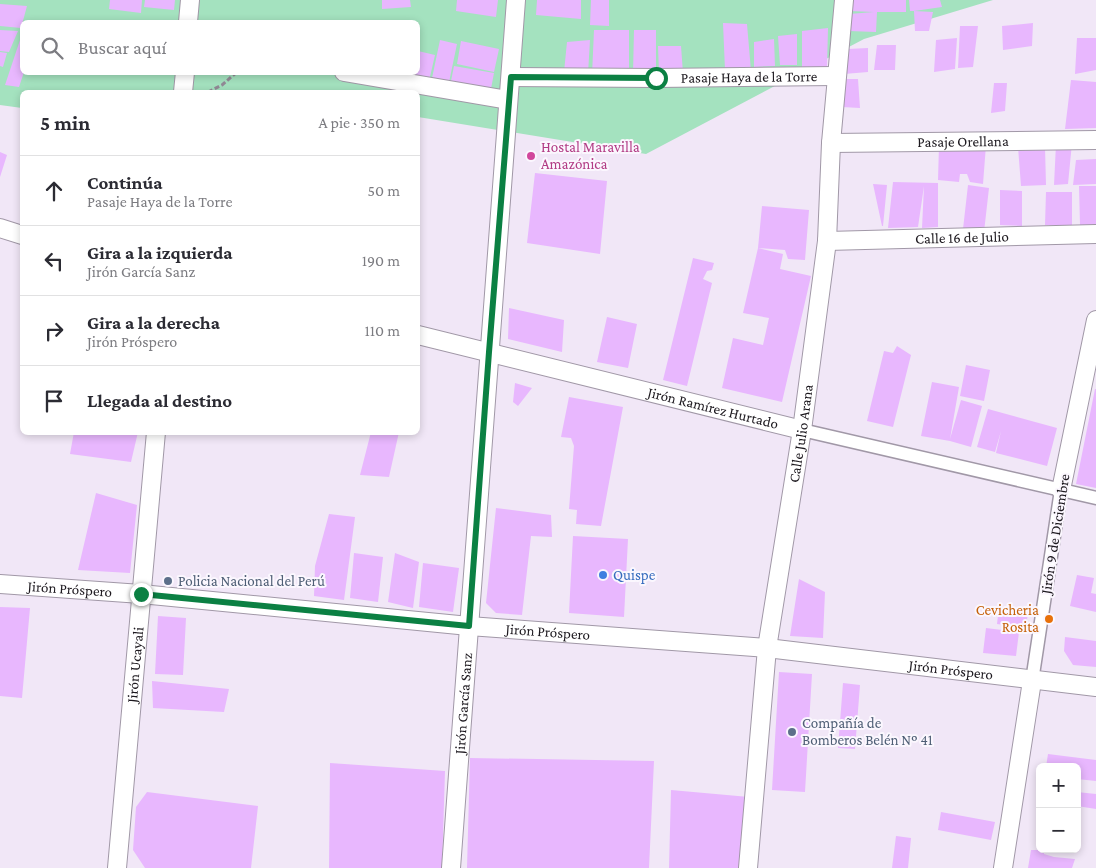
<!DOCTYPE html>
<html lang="es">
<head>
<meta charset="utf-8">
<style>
	:root { --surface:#fff; --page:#f7f7f7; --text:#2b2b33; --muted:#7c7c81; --line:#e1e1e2 }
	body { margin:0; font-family:"Crimson Pro",serif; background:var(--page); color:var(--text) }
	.controls { position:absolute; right:15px; bottom:15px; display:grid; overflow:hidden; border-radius:8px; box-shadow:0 2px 8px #0003 }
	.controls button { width:45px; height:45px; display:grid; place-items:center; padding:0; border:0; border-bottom:1px solid var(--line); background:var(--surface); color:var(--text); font:25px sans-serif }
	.stop { position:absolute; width:15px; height:15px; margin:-11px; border:4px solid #0b8043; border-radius:50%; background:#fff }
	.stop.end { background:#0b8043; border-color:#fff; box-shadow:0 1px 5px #0008 }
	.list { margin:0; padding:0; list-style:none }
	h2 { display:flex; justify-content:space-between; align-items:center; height:65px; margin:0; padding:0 20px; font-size:21px }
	h2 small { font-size:16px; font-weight:400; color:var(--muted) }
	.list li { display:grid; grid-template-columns:32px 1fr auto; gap:15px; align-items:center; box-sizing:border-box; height:70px; padding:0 20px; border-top:1px solid var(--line) }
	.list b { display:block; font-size:19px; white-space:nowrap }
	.list p { margin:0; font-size:16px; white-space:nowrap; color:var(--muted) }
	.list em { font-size:16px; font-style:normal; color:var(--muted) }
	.icon { flex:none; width:28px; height:28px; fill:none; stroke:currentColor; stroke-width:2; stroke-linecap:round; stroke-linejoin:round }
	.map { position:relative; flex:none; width:1096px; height:868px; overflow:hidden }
	.search { position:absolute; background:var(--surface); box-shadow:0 2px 8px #0003; left:20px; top:20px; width:400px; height:55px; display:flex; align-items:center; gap:12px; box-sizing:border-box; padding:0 18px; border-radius:8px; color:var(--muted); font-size:19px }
	.panel { position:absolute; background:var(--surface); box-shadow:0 2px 8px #0003; left:20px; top:90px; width:400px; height:345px; border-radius:8px }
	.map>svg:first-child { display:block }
	.green { fill:#a4e2bf; fill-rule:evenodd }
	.building { fill:#e8b7fe }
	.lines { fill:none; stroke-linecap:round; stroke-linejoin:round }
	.pedestrian-casing { stroke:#a198a7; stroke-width:15 }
	.minor-casing { stroke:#a198a7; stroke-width:20 }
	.path { stroke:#928a96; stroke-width:3; stroke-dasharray:5 2.5; stroke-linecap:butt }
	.pedestrian { stroke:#fff; stroke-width:12 }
	.minor { stroke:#fff; stroke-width:18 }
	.route { stroke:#0b8043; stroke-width:6 }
	.hotel-dot { fill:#d1479c; stroke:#fbf7fe; stroke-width:2 }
	.shop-dot { fill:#3f7fe0; stroke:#fbf7fe; stroke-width:2 }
	.service-dot { fill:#5c6f8a; stroke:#fbf7fe; stroke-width:2 }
	.food-dot { fill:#e8710a; stroke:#fbf7fe; stroke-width:2 }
	.labels { text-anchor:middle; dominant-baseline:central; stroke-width:4; stroke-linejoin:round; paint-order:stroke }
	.street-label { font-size:15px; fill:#1d191f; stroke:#fbf7fe }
	.hotel-label { font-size:15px; fill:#b23c85; stroke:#fbf7fe; text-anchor:start }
	.shop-label { font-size:15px; fill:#366cbe; stroke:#fbf7fe; text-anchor:start }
	.service-label { font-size:15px; fill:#4e5e75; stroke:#fbf7fe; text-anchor:start }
	.food-label { font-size:15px; fill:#c56008; stroke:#fbf7fe; text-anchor:end }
</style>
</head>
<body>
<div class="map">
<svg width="1096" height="868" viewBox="0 0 1096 868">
	<rect width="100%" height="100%" fill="#f1e7f7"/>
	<path class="green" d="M0 0H993L864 39 646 154 418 117V92H22V108L0 105ZM22 22H418V72H22Z"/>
	<path class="building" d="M110 0H142L141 13 109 9Z
		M145 0H175L174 10 144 7Z
		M382 0H410L411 7 382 9Z
		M457 0H498L496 17 456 11Z
		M537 0H581V19L536 15Z
		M591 0H609V26L590 25Z
		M851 0H906V12H877L876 32 849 31V14L874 12 850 11Z
		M909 0H940L942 7 914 11 933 12 929 31H915L914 11H910Z
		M0 4 27 6 21 28 0 26Z
		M723 23 747 24 751 71 725 70Z
		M1033 23 1032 46 1003 50 1002 26Z
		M960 26H978L973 67 958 68Z
		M828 28 827 68 802 69V31Z
		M0 30 18 31 9 52 0 51Z
		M594 30H629V72L592 75Z
		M634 30H656V74H633Z
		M22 34V72H24L19 87 5 85Z
		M797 34V65H780L778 36Z
		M957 38 955 69 934 72 936 40Z
		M1077 38H1096V70L1075 74Z
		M774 39 775 66 754 67V42Z
		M440 40 457 44 448 87 431 83Z
		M590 40 588 74 564 72 567 42Z
		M461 41 499 49 494 72 457 64Z
		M877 45H896L895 70H874Z
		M658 46H681L683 73H659Z
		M868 48V72L844 74 848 49Z
		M418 51 435 55 429 81 389 72H418Z
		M0 52 7 53 3 67 0 66Z
		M454 66 494 73 490 94 450 86Z
		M844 79H858L860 108 842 107Z
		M1071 80 1096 82V128L1065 129Z
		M994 83H1007L1005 111 991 113Z
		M1072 143 1068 184 1054 185 1056 144Z
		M939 145H986L983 184 970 182 967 174H960L959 182 938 180Z
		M1018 147H1045L1046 185 1021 186Z
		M0 152 7 155 0 177Z
		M1096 159V184L1073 185 1076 160Z
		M535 173 607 181 600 254 527 243Z
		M893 182 938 183V227L922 228 924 186 918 227 888 228Z
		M873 184 887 185 883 226H882Z
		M968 185 989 188 984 232 963 229Z
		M1079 186H1096V225H1080Z
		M1000 190 1022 191V226L1000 225Z
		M1046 192H1072V225H1045Z
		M762 206 809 210 805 260 788 259 785 250 758 248Z
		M758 248 783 254 780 269 811 276 782 402 722 388 733 338 763 345 769 318 743 313Z
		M693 258 714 263 712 270 707 271 703 279 712 283 687 386 663 380Z
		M509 308 564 320 562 352 508 339Z
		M607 317 637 324 628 368 597 362Z
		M897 346 911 355 893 427 867 421 884 351 893 353Z
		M966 365 990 370 984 401 960 396Z
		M932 382 959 387 950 439 961 400 982 406 971 447 950 441 921 436Z
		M515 383 532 388 518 406 513 402Z
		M1095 389H1096V488L1076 484Z
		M569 397 623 407 601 526 576 524 577 510 569 509 574 446 571 438 561 437Z
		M988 409 1057 428 1047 466 996 453 1001 431 995 452 977 447Z
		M74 432H138L131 462 70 454Z
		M371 432H399L389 477 360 475Z
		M96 493 137 505 130 573 78 570Z
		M496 508 551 515 552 537 531 536 522 615 496 613 486 603Z
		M329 514 355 517 344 600 314 596 315 566Z
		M573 536 628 539 624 617 569 613Z
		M354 553 383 557 378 602 350 598Z
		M395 553 419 562 413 608 388 602Z
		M423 563 459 568 453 612 419 607Z
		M1077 575 1094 578 1091 593 1096 594V612L1070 606Z
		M799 579 825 592 823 638 790 636Z
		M0 607 30 608 22 698 0 696Z
		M999 607 1028 612 1026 628 997 624Z
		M158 616 186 618 183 675 155 674Z
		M986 628 1019 632 1016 656 983 653Z
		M1065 637 1096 641V667L1073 665 1064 651Z
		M779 672 812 674 805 792 772 790Z
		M152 681 229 689 224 712 153 708Z
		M843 683 860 685 855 749 838 748Z
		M1048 754 1096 760V781L1077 779V767H1046Z
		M470 758 654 761 649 868H467Z
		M330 763 445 771 442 868H329Z
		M671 790 749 797 742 868H669Z
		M147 792 258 806 251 868H145L133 850 136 807Z
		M1077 792 1096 794V809L1077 806Z
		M941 812 995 822 991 840 938 830Z
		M896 836 911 838 908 868H892Z
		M1031 850H1044V854L1054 857 1075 859 1072 868H1028Z"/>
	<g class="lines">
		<g class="pedestrian-casing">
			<path id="pedestrian" d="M802 430 1096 498
				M1032 681 1061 490"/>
		</g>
		<g class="minor-casing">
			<g id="minor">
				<path d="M188 22 190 0"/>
				<path d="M344 72 508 100"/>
				<path id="s1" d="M511 77 656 78 836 76"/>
				<path d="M183 92 185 72"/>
				<path id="s2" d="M831 143 1096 140"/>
				<path d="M0 228 22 235"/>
				<path id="s3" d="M827 241 1096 234"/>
				<path id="s4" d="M418 335 802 430"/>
				<path d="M1061 490 1096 320"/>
				<path id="s5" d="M0 584 141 594 469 626 767 648 1096 687"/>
				<path id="s6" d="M117 868 156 432"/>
				<path id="s7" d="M451 868 516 0"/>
				<path id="s8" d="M748 868 767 648 802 430 827 241 831 143 844 0"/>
				<path d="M1003 868 1032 681"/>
			</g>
		</g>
		<path class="path" d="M208 92 222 85 237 72"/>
		<use href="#pedestrian" class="pedestrian"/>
		<use href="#minor" class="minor"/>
	</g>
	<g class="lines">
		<path class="route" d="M141 594 469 626 489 352 511 77 656 78"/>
	</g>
	<circle class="hotel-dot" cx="531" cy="156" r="5"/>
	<circle class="shop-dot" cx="603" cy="575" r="5"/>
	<g class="service-dot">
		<circle cx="168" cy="581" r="5"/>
		<circle cx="792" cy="732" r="5"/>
	</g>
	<circle class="food-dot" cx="1049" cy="619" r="5"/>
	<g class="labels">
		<g class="street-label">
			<text stroke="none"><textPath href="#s1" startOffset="238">Pasaje Haya de la Torre</textPath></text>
			<text stroke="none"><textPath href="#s2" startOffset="132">Pasaje Orellana</textPath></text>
			<text stroke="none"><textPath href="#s3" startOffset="135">Calle 16 de Julio</textPath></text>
			<text stroke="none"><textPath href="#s4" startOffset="304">Jirón Ramírez Hurtado</textPath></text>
			<text stroke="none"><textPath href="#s8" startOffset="438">Calle Julio Arana</textPath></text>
			<text transform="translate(1055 534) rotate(-81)">Jirón 9 de Diciembre</text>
			<text stroke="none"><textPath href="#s5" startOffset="70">Jirón Próspero</textPath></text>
			<text stroke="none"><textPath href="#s5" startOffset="550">Jirón Próspero</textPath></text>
			<text stroke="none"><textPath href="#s6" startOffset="204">Jirón Ucayali</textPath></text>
			<text stroke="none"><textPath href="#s5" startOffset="955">Jirón Próspero</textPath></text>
			<text stroke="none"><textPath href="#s7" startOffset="165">Jirón García Sanz</textPath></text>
		</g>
		<g class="hotel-label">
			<text x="541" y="147">Hostal Maravilla<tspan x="541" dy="17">Amazónica</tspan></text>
		</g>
		<g class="shop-label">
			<text x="613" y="575">Quispe</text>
		</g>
		<g class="service-label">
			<text x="178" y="581">Policia Nacional del Perú</text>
			<text x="802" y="723">Compañía de<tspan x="802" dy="17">Bomberos Belén Nº 41</tspan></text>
		</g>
		<g class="food-label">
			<text x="1039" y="610">Cevicheria<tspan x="1039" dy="17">Rosita</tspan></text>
		</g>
	</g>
</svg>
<div class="controls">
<button>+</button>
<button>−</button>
</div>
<div class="stop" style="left:656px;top:78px"></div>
<div class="stop end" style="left:141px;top:594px"></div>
<div class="search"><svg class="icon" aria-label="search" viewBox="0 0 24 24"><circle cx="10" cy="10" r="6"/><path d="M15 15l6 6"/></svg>Buscar aquí</div>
<section class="panel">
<h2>5 min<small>A pie · 350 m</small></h2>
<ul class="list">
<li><svg class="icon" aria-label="ahead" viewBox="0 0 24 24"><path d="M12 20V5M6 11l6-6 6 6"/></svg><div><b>Continúa</b><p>Pasaje Haya de la Torre</p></div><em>50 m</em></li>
<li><svg class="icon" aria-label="left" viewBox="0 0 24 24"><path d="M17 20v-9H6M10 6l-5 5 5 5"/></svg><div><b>Gira a la izquierda</b><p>Jirón García Sanz</p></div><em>190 m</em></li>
<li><svg class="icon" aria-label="right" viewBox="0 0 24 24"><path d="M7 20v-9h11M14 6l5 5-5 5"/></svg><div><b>Gira a la derecha</b><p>Jirón Próspero</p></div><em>110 m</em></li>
<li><svg class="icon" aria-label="arrive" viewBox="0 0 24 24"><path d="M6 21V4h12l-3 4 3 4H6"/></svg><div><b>Llegada al destino</b></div></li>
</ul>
</section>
</div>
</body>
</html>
